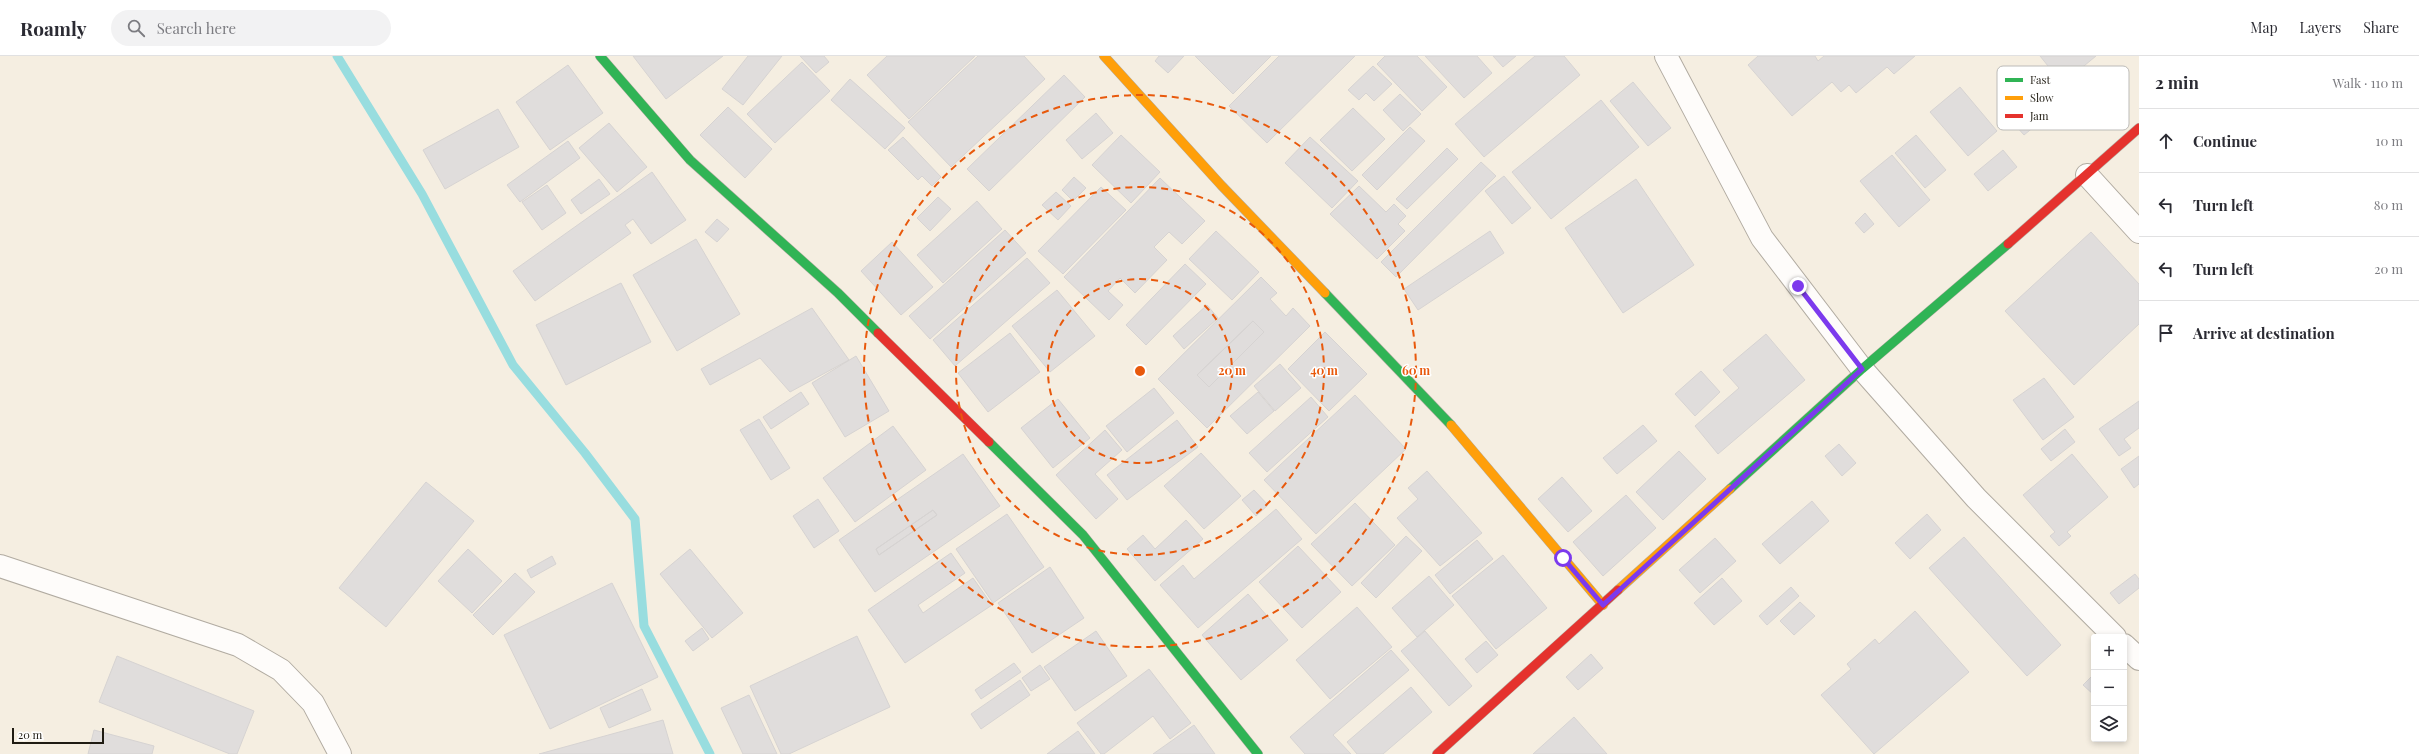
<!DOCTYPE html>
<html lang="en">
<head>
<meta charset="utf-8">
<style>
	:root { --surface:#fff; --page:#f2f2f3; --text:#2b2b33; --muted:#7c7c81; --line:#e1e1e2 }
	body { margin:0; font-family:"Playfair Display",serif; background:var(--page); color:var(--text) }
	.controls { position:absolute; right:12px; bottom:12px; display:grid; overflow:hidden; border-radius:4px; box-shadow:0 2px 6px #0003 }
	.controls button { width:36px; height:36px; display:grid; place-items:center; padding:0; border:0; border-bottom:1px solid var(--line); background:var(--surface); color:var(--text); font:20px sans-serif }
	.scale { position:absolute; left:12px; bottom:10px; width:92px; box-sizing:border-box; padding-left:4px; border:2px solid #1f1b12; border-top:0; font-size:11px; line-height:14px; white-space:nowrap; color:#1f1b12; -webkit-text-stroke:3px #fff; paint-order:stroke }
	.stop { position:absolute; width:12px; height:12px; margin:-9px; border:3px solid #7c3aed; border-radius:50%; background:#fff }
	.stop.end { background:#7c3aed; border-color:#fff; box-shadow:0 1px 4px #0008 }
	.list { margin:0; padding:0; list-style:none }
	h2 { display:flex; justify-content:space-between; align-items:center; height:52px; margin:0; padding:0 16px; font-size:17px }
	h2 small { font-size:13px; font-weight:400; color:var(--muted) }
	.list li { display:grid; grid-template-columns:26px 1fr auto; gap:12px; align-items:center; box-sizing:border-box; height:64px; padding:0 16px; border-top:1px solid var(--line) }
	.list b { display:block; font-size:15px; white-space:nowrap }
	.list em { font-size:13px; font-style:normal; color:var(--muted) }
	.icon { flex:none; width:22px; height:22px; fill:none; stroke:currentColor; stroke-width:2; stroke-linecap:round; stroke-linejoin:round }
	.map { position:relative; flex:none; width:2139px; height:698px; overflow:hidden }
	header { display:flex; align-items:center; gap:24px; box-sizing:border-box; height:56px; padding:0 20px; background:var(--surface); border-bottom:1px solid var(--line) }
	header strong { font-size:19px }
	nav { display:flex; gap:22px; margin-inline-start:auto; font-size:14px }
	.search { width:280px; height:36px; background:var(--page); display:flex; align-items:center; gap:10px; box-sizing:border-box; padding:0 14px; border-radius:22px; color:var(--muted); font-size:15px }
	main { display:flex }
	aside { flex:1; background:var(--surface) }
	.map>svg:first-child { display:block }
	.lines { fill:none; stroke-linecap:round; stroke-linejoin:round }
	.stream { stroke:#98dddf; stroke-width:9 }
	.building { fill:#e0dddc; stroke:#d6d3d2; fill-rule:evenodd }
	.street-casing { stroke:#b1aba1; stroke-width:24 }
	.fast-casing { stroke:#b1aba1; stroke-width:10 }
	.slow-casing { stroke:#b1aba1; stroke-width:10 }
	.jam-casing { stroke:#b1aba1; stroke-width:10 }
	.street { stroke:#fefcfa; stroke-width:22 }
	.fast { stroke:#30b455; stroke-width:9 }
	.slow { stroke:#ff9f0a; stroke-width:9 }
	.jam { stroke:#e5322d; stroke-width:9 }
	.route { stroke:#7c3aed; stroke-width:5 }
	.ring { fill:none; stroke:#e8590c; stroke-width:2; stroke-dasharray:7 5 }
	.key { fill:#fff; stroke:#bcbbb8; stroke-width:1 }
	.key-label { font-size:11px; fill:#1f1b12 }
	.centre { fill:#e8590c; stroke:#fff; stroke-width:2 }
	.ring-label { font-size:12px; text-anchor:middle; font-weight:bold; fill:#e8590c; stroke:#fff; stroke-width:3; stroke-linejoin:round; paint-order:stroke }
</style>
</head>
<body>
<header>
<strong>Roamly</strong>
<div class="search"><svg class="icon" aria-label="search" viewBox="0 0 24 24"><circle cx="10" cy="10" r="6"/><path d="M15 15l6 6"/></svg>Search here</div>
<nav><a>Map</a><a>Layers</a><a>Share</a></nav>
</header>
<main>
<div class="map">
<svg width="2139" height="698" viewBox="0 0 2139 698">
	<rect width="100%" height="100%" fill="#f5eee1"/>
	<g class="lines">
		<path class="stream" d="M337 0 422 138 513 309 585 397 635 463 644 570 710 698"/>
	</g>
	<path class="building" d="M633 0H723L666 43Z
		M748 0H782L743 49 722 33Z
		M800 0H824L829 6 816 17Z
		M887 0H975L909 63 867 19Z
		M978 0H1024L1045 23 951 111 908 66Z
		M1184 0 1168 17 1155 5 1159 0Z
		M1195 0H1271L1233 38Z
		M1279 0H1355L1267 87 1229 50Z
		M1385 0H1417L1447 31 1422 55 1377 8Z
		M1425 0H1477L1492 17 1464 42Z
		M1493 0H1516L1503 11Z
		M1535 0H1564L1580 19 1484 101 1455 68Z
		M1758 0H1815L1818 5 1824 0H1915L1894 18 1887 11 1856 37 1849 29 1841 36 1832 26 1792 60 1748 9Z
		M2040 0H2096L2067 24 2056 12 2052 15Z
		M802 6 830 35 775 87 747 58Z
		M568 9 603 57 550 94 516 46Z
		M1373 10 1392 28 1374 45 1366 37 1359 44 1348 34Z
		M1064 19 1085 41 989 135 967 113Z
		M850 23 905 72 885 93 831 44Z
		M1633 26 1671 72 1648 90 1610 45Z
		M1960 31 1997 75 1968 100 1930 56Z
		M1400 38 1421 58 1403 75 1383 54Z
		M1601 44 1639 91 1551 163 1512 116Z
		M728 51 772 93 745 122 700 79Z
		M1353 52 1385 83 1352 115 1320 84Z
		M498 53 519 91 445 133 423 94Z
		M1096 57 1113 77 1082 103 1066 84Z
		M2027 60 2035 70 2024 79 2016 70Z
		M609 67 647 111 617 136 579 92Z
		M1410 71 1425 85 1377 134 1362 119Z
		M1121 79 1160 116 1131 147 1092 109Z
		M1916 79 1946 114 1925 132 1895 97Z
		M903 81 941 121 932 130 922 120 918 124 888 94Z
		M1310 81 1358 125 1332 152 1285 107Z
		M568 85 580 102 520 146 507 129Z
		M1447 92 1458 103 1407 153 1396 143Z
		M2003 94 2017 111 1988 135 1974 118Z
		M1892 99 1930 144 1899 171 1860 125Z
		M1481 106 1496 120 1396 221 1381 206Z
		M652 116 686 164 651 188 633 163 625 169 631 177 535 245 513 215Z
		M1504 120 1531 152 1512 168 1485 135Z
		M1074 121 1086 132 1073 145 1062 134Z
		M1160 122 1205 165 1182 188 1169 176 1154 191 1167 204 1135 237 1120 222 1108 235 1123 249 1109 264 1064 221Z
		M599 123 610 138 581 158 571 144Z
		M1636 123 1694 209 1623 257 1565 172Z
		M547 129 566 157 542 174 522 146Z
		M1359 130 1386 156 1394 148 1406 160 1398 168 1405 175 1377 203 1330 158Z
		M1101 131 1126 154 1063 218 1038 195Z
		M1056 136 1071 150 1058 164 1042 149Z
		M938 141 951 153 930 175 917 162Z
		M977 145 1002 173 943 227 917 199Z
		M1865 157 1874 168 1864 177 1855 167Z
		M717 163 729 173 717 186 705 176Z
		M1005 174 1026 197 930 283 909 260Z
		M1216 175 1259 216 1232 244 1189 203Z
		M1490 175 1504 197 1418 254 1404 233Z
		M2091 176 2139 228V268L2074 329 2005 255Z
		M696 183 740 258 677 295 633 219Z
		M892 186 933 231 901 259 861 215Z
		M1027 202 1050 227 955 310 933 284Z
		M1185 208 1206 228 1146 289 1126 269Z
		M1261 221 1277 237 1270 243 1286 260 1293 252 1310 270 1207 372 1158 323ZM1253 265 1264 276 1209 331 1197 319Z
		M621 227 651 286 566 329 536 269Z
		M1057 234 1095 280 1050 316 1012 270Z
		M1207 249 1218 262 1184 293 1173 280Z
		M812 252 849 304 790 336 760 302 710 329 701 313Z
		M1253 265 1264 276 1209 331 1197 319Z
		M1325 276 1367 318 1329 355 1288 313Z
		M1010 277 1040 316 988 356 958 317Z
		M1766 278 1805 324 1718 398 1695 370 1739 332 1723 314Z
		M856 300 889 355 845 381 812 327Z
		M1280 308 1301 332 1275 355 1254 330Z
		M1701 315 1720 336 1695 360 1675 338Z
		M2044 322 2074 361 2043 384 2013 344Z
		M1154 332 1174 357 1127 396 1106 370Z
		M801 336 809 348 771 373 763 361Z
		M1258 336 1274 355 1247 378 1230 360Z
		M1355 339 1406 393 1316 478 1264 424Z
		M1311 341 1328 361 1267 416 1249 397Z
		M1058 343 1090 382 1053 412 1021 372Z
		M2139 345V372L2124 383 2131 392 2119 400 2099 373Z
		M759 363 790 412 771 424 740 374Z
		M1177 364 1198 391 1127 444 1107 419Z
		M1643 369 1657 385 1617 418 1603 402Z
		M893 370 926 414 855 466 823 422Z
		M2065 373 2075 386 2051 405 2041 393Z
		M1105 374 1122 394 1095 418 1118 443 1096 463 1056 419Z
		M1839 388 1856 407 1842 420 1825 400Z
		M1679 395 1706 423 1663 464 1636 436Z
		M1201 397 1241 440 1204 473 1164 430Z
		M963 398 1000 450 875 536 839 484ZM933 454 937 459 879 499 876 493Z
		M2072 398 2108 441 2067 476 2071 480 2059 490 2050 480 2055 476 2023 439Z
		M2139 400V428L2134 432 2121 413Z
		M1427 415 1482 477 1440 510 1397 462 1418 443 1408 432Z
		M1562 421 1592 455 1568 476 1538 443Z
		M426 426 474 465 386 571 339 532Z
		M1254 434 1268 449 1256 460 1242 444Z
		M1626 439 1656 472 1603 520 1573 486Z
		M818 443 839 475 814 492 793 460Z
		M1812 445 1829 465 1780 508 1762 488Z
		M1355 447 1395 489 1352 530 1311 488Z
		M1276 453 1302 483 1198 572 1160 529 1183 509 1194 523Z
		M933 454 937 459 879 499 876 493Z
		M1007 458 1044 511 993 547 956 493Z
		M1927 458 1941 474 1910 503 1895 487Z
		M1186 464 1203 483 1155 525 1127 493 1143 479 1155 493Z
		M1406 480 1422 495 1376 542 1361 527Z
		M1964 481 2061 589 2027 620 1929 512Z
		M1715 482 1736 505 1700 537 1679 514Z
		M1477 484 1493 503 1450 538 1435 519Z
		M1298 490 1341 536 1302 572 1259 526Z
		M468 493 502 525 472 557 438 525Z
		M690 493 743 557 712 582 660 518Z
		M951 497 965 517 918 549 923 557 973 522 992 549 905 607 868 554Z
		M1503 499 1547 552 1496 593 1452 540Z
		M552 500 556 508 531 522 527 514Z
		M1050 511 1084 562 1032 597 998 547Z
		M515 517 535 536 493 579 473 559Z
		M2135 518 2139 523V532L2119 548 2110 537Z
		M1429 520 1454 549 1417 581 1392 552Z
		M1722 522 1742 545 1714 569 1694 547Z
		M612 527 658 621 550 673 504 579Z
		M1791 531 1799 540 1767 569 1759 560Z
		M1248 538 1288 584 1241 624 1202 579Z
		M1800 546 1815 560 1794 579 1780 565Z
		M1357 551 1392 591 1330 643 1296 604Z
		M1915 555 1969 616 1874 698 1821 639 1851 613 1847 608 1875 583 1879 588Z
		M702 572 709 583 693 595 685 585Z
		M1096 575 1127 620 1075 655 1044 611Z
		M1425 575 1472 630 1449 650 1401 595Z
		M857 580 890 651 789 698H781L750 630Z
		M1486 585 1498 599 1477 617 1465 603Z
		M1391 594 1409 614 1333 679 1351 698H1305L1290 681Z
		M1591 598 1603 612 1578 634 1566 621Z
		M117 600 254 655 237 698H230L99 646Z
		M1014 607 1021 616 981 643 975 634Z
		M1040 609 1050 623 1031 635 1022 622Z
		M1149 613 1191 667 1170 683 1153 660 1104 698H1101L1077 667Z
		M2094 618V639L2083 629Z
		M1020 624 1030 639 981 673 971 658Z
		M1411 631 1432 656 1383 698H1357L1347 686Z
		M642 633 651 654 609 672 600 652Z
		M749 639 777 698H743L721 652Z
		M1574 661 1607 698H1533Z
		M663 664 673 698H539Z
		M1194 669 1215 698H1153Z
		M94 674 154 690 152 698H88Z
		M1078 675 1095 698H1047Z"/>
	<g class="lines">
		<g class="street-casing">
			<path id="street" d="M1666 0 1762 182 1862 313 1976 442 2115 581
				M2087 119 2139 176
				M0 510 238 589 281 614 313 647 340 698
				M2124 589 2139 603"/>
		</g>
		<g class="fast-casing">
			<path id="fast" d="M600 0 690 104 838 237 878 277
				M1325 237 1451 369
				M989 386 1083 479 1258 698
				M1730 433 1862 313 2008 188"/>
		</g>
		<g class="slow-casing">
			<path id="slow" d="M1104 0 1221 129 1325 237
				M1451 369 1603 549
				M1618 534 1730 433"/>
		</g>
		<g class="jam-casing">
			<path id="jam" d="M2008 188 2139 72
				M878 277 989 386
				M1437 698 1618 534"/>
		</g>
		<use href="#street" class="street"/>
		<use href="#fast" class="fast"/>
		<use href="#slow" class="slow"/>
		<use href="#jam" class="jam"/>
	</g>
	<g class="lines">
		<path class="route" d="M1563 502 1603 549 1862 313 1798 230"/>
	</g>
	<g class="ring">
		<circle cx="1140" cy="315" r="92"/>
		<circle cx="1140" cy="315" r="184"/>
		<circle cx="1140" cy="315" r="276"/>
	</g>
	<rect x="1997" y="10" width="132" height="64" rx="6" class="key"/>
	<rect x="2005" y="22" width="18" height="4" fill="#30b455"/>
	<rect x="2005" y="40" width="18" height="4" fill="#ff9f0a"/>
	<rect x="2005" y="58" width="18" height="4" fill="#e5322d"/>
	<g class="key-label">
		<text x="2030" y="28">Fast</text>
		<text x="2030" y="46">Slow</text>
		<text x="2030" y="64">Jam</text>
	</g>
	<circle cx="1140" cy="315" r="6" class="centre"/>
	<g class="ring-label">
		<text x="1232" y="319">20 m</text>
		<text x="1324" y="319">40 m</text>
		<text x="1416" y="319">60 m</text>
	</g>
</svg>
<div class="controls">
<button>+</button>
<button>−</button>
<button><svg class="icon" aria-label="layers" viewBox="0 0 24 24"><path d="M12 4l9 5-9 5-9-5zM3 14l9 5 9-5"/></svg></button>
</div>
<div class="scale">20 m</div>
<div class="stop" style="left:1563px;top:502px"></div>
<div class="stop end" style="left:1798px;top:230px"></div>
</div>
<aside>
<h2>2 min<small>Walk · 110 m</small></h2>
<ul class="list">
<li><svg class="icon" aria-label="ahead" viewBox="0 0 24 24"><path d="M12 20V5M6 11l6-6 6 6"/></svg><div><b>Continue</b></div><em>10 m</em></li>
<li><svg class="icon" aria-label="left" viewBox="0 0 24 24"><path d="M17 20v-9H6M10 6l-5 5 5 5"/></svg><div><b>Turn left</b></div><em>80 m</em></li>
<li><svg class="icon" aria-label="left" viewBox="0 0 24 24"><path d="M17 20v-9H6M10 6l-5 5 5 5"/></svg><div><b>Turn left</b></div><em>20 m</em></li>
<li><svg class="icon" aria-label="arrive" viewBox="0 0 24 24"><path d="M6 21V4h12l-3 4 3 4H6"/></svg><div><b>Arrive at destination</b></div></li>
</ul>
</aside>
</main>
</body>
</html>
